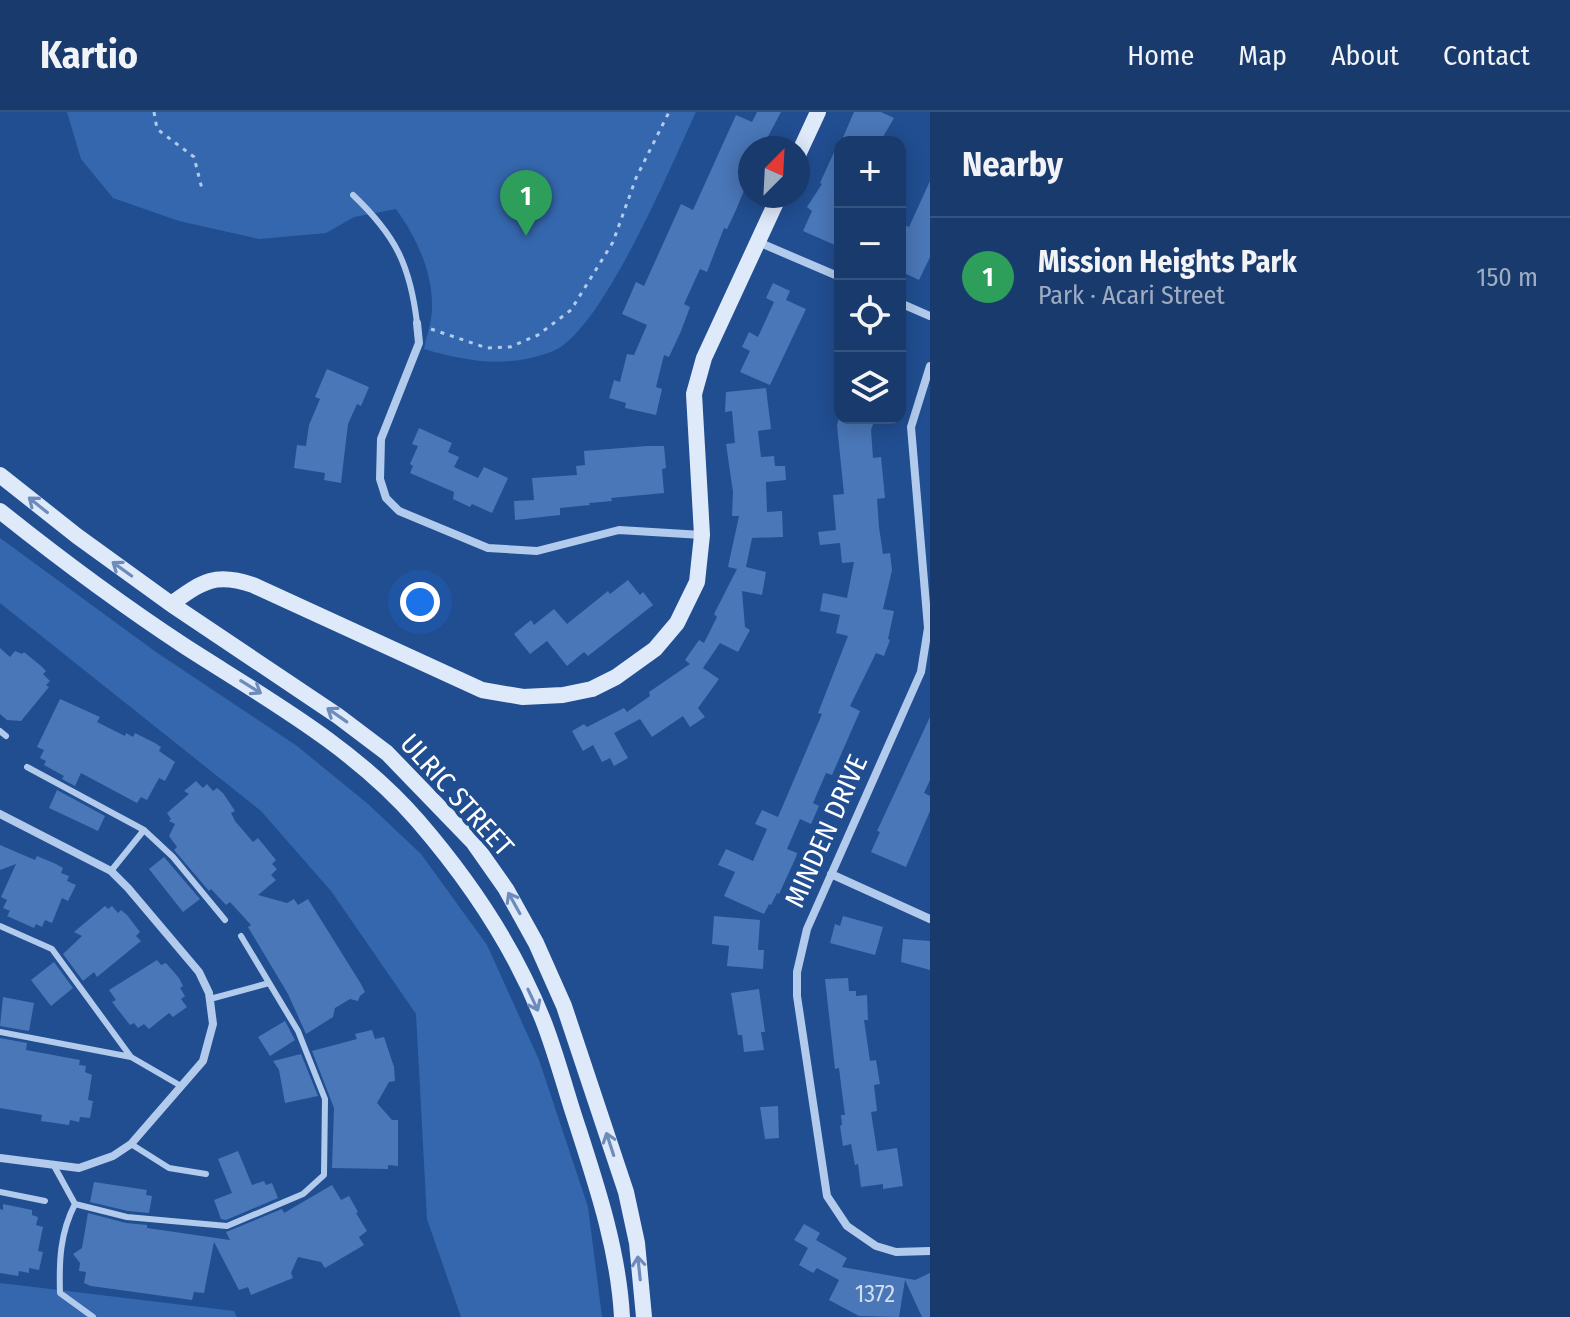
<!DOCTYPE html>
<html lang="en">
<head>
<meta charset="utf-8">
<style>
	:root { --surface:#193a6d; --page:#264575; --text:#f1f3f6; --muted:#9fadc2; --line:#375480; --accent:#ea580c }
	body { margin:0; font-family:"Fira Sans Condensed",sans-serif; background:var(--page); color:var(--text) }
	.controls { position:absolute; right:24px; top:24px; display:grid; overflow:hidden; border-radius:16px; box-shadow:0 4px 20px #0003 }
	.controls button { width:72px; height:72px; display:grid; place-items:center; padding:0; border:0; border-bottom:2px solid var(--line); background:var(--surface); color:var(--text); font:40px sans-serif }
	.compass { position:absolute; left:738px; top:24px; width:72px; height:72px; border-radius:50%; background:var(--surface); box-shadow:0 4px 20px #0003; rotate:24deg }
	.you { position:absolute; left:420px; top:490px; width:28px; height:28px; margin:-20px; border:6px solid #fff; border-radius:50%; background:#1a73e8; box-shadow:0 0 0 12px #1a73e833 }
	.badge { display:grid; place-items:center; width:52px; height:52px; border-radius:50%; background:var(--accent); color:#fff; font-size:26px; font-weight:700 }
	.pin { position:absolute; translate:-50% -66px; filter:drop-shadow(0 2px 4px #0008) }
	.pin::after { content:''; position:absolute; top:42px; width:28px; height:24px; background:inherit; clip-path:polygon(0 0,100% 0,50% 100%) }
	.list { margin:0; padding:0; list-style:none }
	h2 { display:flex; justify-content:space-between; align-items:center; height:104px; margin:0; padding:0 32px; font-size:34px }
	h2 small { font-size:26px; font-weight:400; color:var(--muted) }
	.list li { display:grid; grid-template-columns:52px 1fr auto; gap:24px; align-items:center; box-sizing:border-box; height:120px; padding:0 32px; border-top:2px solid var(--line) }
	.list b { display:block; font-size:30px; white-space:nowrap }
	.list p { margin:0; font-size:26px; white-space:nowrap; color:var(--muted) }
	.list em { font-size:26px; font-style:normal; color:var(--muted) }
	.icon { flex:none; width:44px; height:44px; fill:none; stroke:currentColor; stroke-width:2; stroke-linecap:round; stroke-linejoin:round }
	.map { position:relative; flex:none; width:930px; height:1205px; overflow:hidden }
	header { display:flex; align-items:center; gap:48px; box-sizing:border-box; height:112px; padding:0 40px; background:var(--surface); border-bottom:2px solid var(--line) }
	header strong { font-size:38px }
	nav { display:flex; gap:44px; margin-inline-start:auto; font-size:28px }
	main { display:flex }
	aside { flex:1; background:var(--surface) }
	.map>svg:first-child { display:block }
	.green { fill:#3567ae }
	.building { fill:#4a77b8 }
	.lines { fill:none; stroke-linecap:round; stroke-linejoin:round }
	.path { stroke:#b2cbed; stroke-width:3; stroke-dasharray:4 6; stroke-linecap:butt }
	.lane { stroke:#b2cbed; stroke-width:6 }
	.street { stroke:#b2cbed; stroke-width:8 }
	.secondary { stroke:#dee9fa; stroke-width:16 }
	.oneway { stroke:#6d8cbb }
	.labels { text-anchor:middle; dominant-baseline:central; stroke-width:8; stroke-linejoin:round; paint-order:stroke }
	.number-label { font-size:24px; fill:#d2dded }
	.street-label { font-size:28px; fill:#fff; stroke:#214e91 }
</style>
</head>
<body>
<header>
<strong>Kartio</strong>
<nav><a>Home</a><a>Map</a><a>About</a><a>Contact</a></nav>
</header>
<main>
<div class="map">
<svg width="930" height="1205" viewBox="0 0 930 1205">
	<rect width="100%" height="100%" fill="#214e91"/>
	<path class="green" d="M67 0H696C672 51 601 223 551 240 507 256 468 250 424 237 427 223 433 206 432 192 432 158 415 123 396 97L354 105 326 121 259 127 179 109 113 86 81 47Z
		M0 426 156 540 297 634 368 692 421 742 487 833 539 948 588 1095 602 1205H461L427 1107 416 902 331 779 261 699 0 491Z
		M0 1171 234 1199 237 1205H0Z"/>
	<path class="building" d="M757 0H781L762 36H750V64L736 98 727 117 724 116 707 160 700 157 684 192 690 195 681 219 669 245 664 243 656 275 662 277 656 303 625 296 626 291 609 286 614 268 620 270 627 242 634 243 647 213 622 202 636 170 644 174 681 92 693 98 736 3 752 10Z
		M854 0H881L894 6 880 30H841Z
		M840 27V127L837 134 803 119 812 99 807 95 822 72 820 71Z
		M930 69V145L919 168 900 159V111L909 115Z
		M773 171 790 179 786 188 806 197 770 273 740 260 750 239 742 235 749 220 758 225 774 190 766 186Z
		M327 257 369 275 361 294 357 292 348 312 341 371 324 368 325 361 294 356 297 333 306 334 309 313 320 287 315 285Z
		M766 276 771 317 758 319 761 345 774 344 775 354H785L786 368 766 370 767 400 782 399 783 425 752 426 746 455 766 460 762 483 742 479 745 515 750 518 738 540 720 531 703 556 719 567 698 596 705 605 690 615 683 604 652 625 640 607 614 621 628 646 614 654 610 646 602 650 593 633 583 639 572 619 584 612 587 615 624 596 627 600 650 584 649 580 690 552 685 548 699 528 704 531 717 505 714 502 737 457 728 455 739 404H732L733 380 726 332 735 331 732 299 725 300 726 280Z
		M839 306H875L871 318 873 346 881 345 885 386 877 387 879 415 883 442 890 441 892 458 883 497 894 499 888 527 890 528 884 544 876 541 850 594 860 599 832 663 826 661 813 691 819 694 811 712 800 707 787 737 797 741 796 745 779 782 777 781 771 793 769 792 764 802 724 784 735 760 718 753 726 737 753 749 767 717 755 712 762 698 778 705 822 602 818 601 848 524 836 521 840 503 820 499 823 481 847 486 854 450 842 451 840 431 820 433 818 420 836 418 833 383 844 382 837 313Z
		M419 316 452 331 448 340 459 345 454 355 478 366 484 355 508 366 492 401 472 392 470 395 453 387 454 380 410 361 413 354 410 352 418 334 412 332Z
		M647 334H664L666 356 662 357 664 381 611 386 612 389 589 391 590 393 560 396V403L515 408 514 389 534 388 532 366 577 363 576 354 585 353 584 339Z
		M628 468 640 483 643 480 653 493 588 544 584 540 567 554 547 529 530 542 514 522 531 508 534 513 554 497 567 512 608 479 610 482Z
		M0 536 10 545 15 539 22 542 24 540 41 554 46 559 43 562 50 569 46 573 49 575 21 609 7 608 0 602Z
		M60 587 100 605 97 610 125 624 126 621 133 625 135 621 155 631 161 635 159 639 175 650 165 669 159 666 147 688 141 685 137 691 81 661 75 674 62 667 64 664 44 653 46 649 40 646 44 638 37 635Z
		M930 605V668L924 681 930 684V699L906 755 871 740 880 720 877 719Z
		M196 669 203 676 207 672 213 679 217 676 223 681 235 699 231 701 235 709 253 730 258 726 276 748 272 752 277 757 271 763 276 768 258 783 287 791 294 787 298 793 308 787 361 872 365 880 360 884 358 889 350 887 335 896 333 905 306 922 288 882 248 815 251 813 230 790 226 793 211 777 209 779 174 738 177 735 169 724 175 712 169 709 171 707 167 701 189 682 184 679Z
		M57 678 105 704 98 719 49 696Z
		M0 733 35 748 37 744 56 752 63 756 61 761 69 764 67 769 76 773 68 789 62 786 52 811 45 808 42 815 36 812 34 816 7 804 10 799 3 796 7 788 1 785 16 752 0 758Z
		M164 745 200 787 183 800 149 757Z
		M105 794 108 797 112 794 118 801 121 798 127 803 140 820 136 824 141 829 97 865 94 860 83 869 63 842 82 824 74 820Z
		M714 804 760 808 758 838H764L763 857 727 854 729 834 712 832Z
		M843 804 883 815 875 843 830 831 835 812 840 814Z
		M903 827 930 829V858L901 850Z
		M157 848 161 853 166 851 179 866 183 874 180 876 185 884 181 887 187 895 173 905 169 901 149 917 144 912 138 916 134 911 130 913 112 890 116 888 109 878Z
		M54 850 73 876 51 894 31 868Z
		M848 866 849 879H856V884L867 883 868 908H864L870 949 876 948 880 972 874 973 877 999 871 1000 877 1039 897 1036 903 1074 883 1077V1072L861 1075 858 1052 855 1053 851 1032 843 1034 840 1014 842 1013 841 1003H845L843 988 839 956 835 957 825 867Z
		M759 877 765 920H761L764 938 744 940 742 923H738L731 881Z
		M3 885 34 891 29 919 0 914Z
		M285 909 295 928 270 944 258 925Z
		M372 918 375 927 384 925 394 955 395 969 389 970 377 991 392 1008H398V1054L388 1053V1057L332 1056 334 996 312 939 357 927 355 922Z
		M0 926 27 931 26 938 80 948 79 953 86 954 85 960 92 963 88 988 93 989 90 1006 80 1005 79 1010 70 1008 69 1013 41 1009 42 1003 0 996Z
		M301 942 318 984 285 991 279 958 273 949Z
		M778 994 779 1026 765 1027 760 995Z
		M238 1039 252 1073 264 1069 266 1073 272 1071 278 1086 226 1108 221 1107 214 1088 232 1081 218 1047Z
		M94 1070 147 1078 146 1083 152 1084 149 1101 128 1099 90 1090Z
		M332 1073 341 1088 349 1084 358 1100 356 1101 367 1119 359 1125 364 1133 325 1156 321 1150 298 1145 291 1161 293 1166 251 1183 248 1175 239 1178 214 1130 204 1181 194 1180 192 1188 91 1174 84 1171 86 1160 79 1159 80 1151 73 1142 82 1136 88 1101 126 1111 147 1113V1116L230 1128 226 1120 282 1097 284 1101Z
		M3 1092 32 1098V1103L38 1105 36 1113 43 1115 38 1139 43 1140 39 1158 29 1156V1161L19 1159 18 1164 0 1161V1097L3 1098Z
		M804 1112 820 1121 816 1128 847 1146 842 1155 915 1168 930 1161V1205H922L905 1168 899 1205 859 1204 829 1188 839 1168 817 1156 813 1161 799 1153 808 1136 794 1128Z"/>
	<g class="lines">
		<path class="path" d="M154 0 157 17 194 45 202 77
			M431 217 487 236 510 235 538 223 571 198 613 130 636 66 669 0"/>
		<path class="lane" d="M353 83C395 123 410 152 417 211
			M0 619 6 624
			M27 655 144 718
			M111 759 144 718 173 745 225 808
			M0 814 52 837 131 945
			M210 887 269 871
			M0 920 131 945 181 974
			M131 1032 169 1056 206 1062
			M53 1052 75 1092 127 1105 227 1114 303 1082 324 1063 325 987 298 919 241 824
			M0 1080 45 1089
			M75 1092C60 1121 59 1149 60 1181L93 1205"/>
		<path class="street" d="M758 130 840 165
			M900 191 930 204
			M417 211 419 231 381 327 380 367 386 386 399 399 488 436 537 439 619 418 702 423
			M930 254 911 315 928 516 921 560 807 817 797 860V884L827 1084 847 1114 876 1134 896 1140 930 1139
			M0 702 111 759 128 776 199 860 209 881 213 912 203 949 131 1032 113 1044 79 1056 0 1046
			M831 762 930 807"/>
		<path class="secondary" d="M798 43 818 0
			M0 363 77 424 171 492 338 604 387 641 473 730 506 777 536 831 564 894 626 1080 637 1131 644 1205
			M0 399C60 447 122 493 186 535 267 587 354 635 418 709 469 768 514 835 543 908 554 936 562 965 571 994 593 1063 618 1132 622 1205
			M171 492C202 470 214 460 253 473L482 578 523 585 563 583 592 577 616 565 655 537 677 511 697 470 702 423 694 282 704 246 779 84"/>
	</g>
	<defs><path id="oneway-shaft" d="M-6 0H5M1.5-3L5.5 0L1.5 3" fill="none" stroke-width="1.6" stroke-linecap="round" stroke-linejoin="round" transform="scale(2)"/></defs>
	<g class="oneway">
		<use href="#oneway-shaft" transform="translate(38 393) rotate(-141)"/>
		<use href="#oneway-shaft" transform="translate(122 457) rotate(-144)"/>
		<use href="#oneway-shaft" transform="translate(251 575) rotate(32)"/>
		<use href="#oneway-shaft" transform="translate(337 603) rotate(-145)"/>
		<use href="#oneway-shaft" transform="translate(514 791) rotate(-119)"/>
		<use href="#oneway-shaft" transform="translate(533 888) rotate(65)"/>
		<use href="#oneway-shaft" transform="translate(610 1032) rotate(-108)"/>
		<use href="#oneway-shaft" transform="translate(639 1156) rotate(-96)"/>
	</g>
	<g class="labels">
		<g class="number-label">
			<text x="875" y="1182">1372</text>
		</g>
		<g class="street-label">
			<text transform="translate(457 683) rotate(48)">ULRIC STREET</text>
			<text transform="translate(826 719) rotate(-66)">MINDEN DRIVE</text>
		</g>
	</g>
</svg>
<div class="controls">
<button>+</button>
<button>−</button>
<button><svg class="icon" aria-label="locate" viewBox="0 0 24 24"><circle cx="12" cy="12" r="6"/><path d="M12 2v4M12 18v4M2 12h4M18 12h4"/></svg></button>
<button><svg class="icon" aria-label="layers" viewBox="0 0 24 24"><path d="M12 4l9 5-9 5-9-5zM3 14l9 5 9-5"/></svg></button>
</div>
<svg class="compass" viewBox="-18 -18 36 36"><path d="M0-13l5 13h-10z" fill="#e53935"/><path d="M0 13l5-13h-10z" fill="#9fadc2"/></svg>
<div class="you"></div>
<div class="pin badge" style="left:526px;top:124px;background:#2e9e5b">1</div>
</div>
<aside>
<h2>Nearby<small></small></h2>
<ul class="list">
<li><span class="badge" style="background:#2e9e5b">1</span><div><b>Mission Heights Park</b><p>Park · Acari Street</p></div><em>150 m</em></li>
</ul>
</aside>
</main>
</body>
</html>
